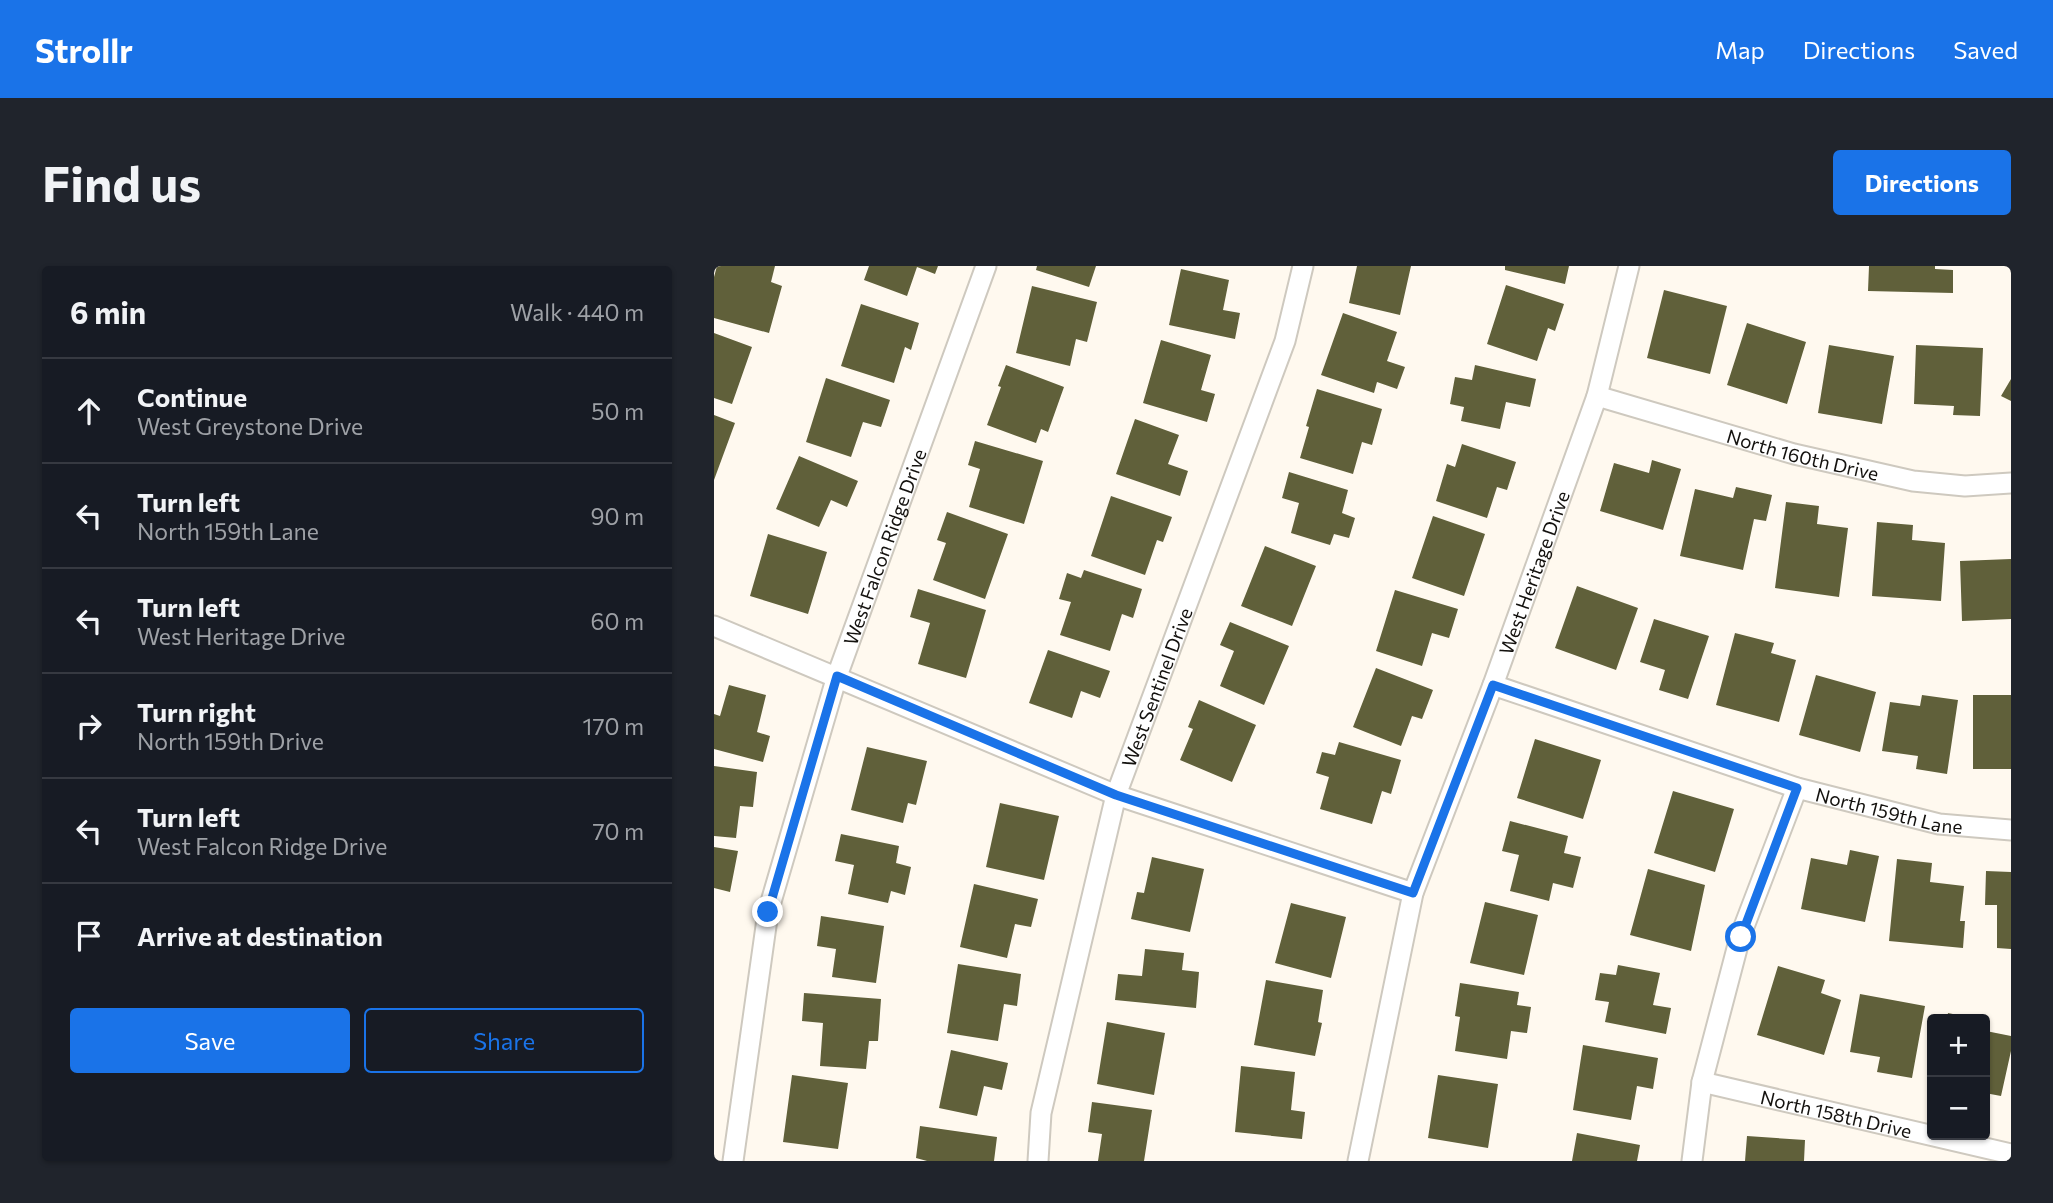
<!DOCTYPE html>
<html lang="en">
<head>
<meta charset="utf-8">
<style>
	:root { --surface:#171b24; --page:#20242c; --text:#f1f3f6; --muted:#9ea1a6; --line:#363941; --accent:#1a73e8 }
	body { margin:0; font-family:Commissioner,sans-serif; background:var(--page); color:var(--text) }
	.controls { position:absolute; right:21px; bottom:21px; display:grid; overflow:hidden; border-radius:7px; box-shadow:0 2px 5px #0004 }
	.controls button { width:63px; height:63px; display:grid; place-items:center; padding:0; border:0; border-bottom:2px solid var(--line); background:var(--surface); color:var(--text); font:35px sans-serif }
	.stop { position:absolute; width:21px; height:21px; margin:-16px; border:5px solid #1a73e8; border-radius:50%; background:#fff }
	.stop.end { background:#1a73e8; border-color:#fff; box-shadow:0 2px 7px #0008 }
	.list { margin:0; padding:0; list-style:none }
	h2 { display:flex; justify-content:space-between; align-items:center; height:91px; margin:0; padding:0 28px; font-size:30px }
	h2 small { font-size:23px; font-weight:400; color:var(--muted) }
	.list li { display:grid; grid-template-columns:46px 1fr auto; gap:21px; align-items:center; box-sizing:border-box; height:105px; padding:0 28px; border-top:2px solid var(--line) }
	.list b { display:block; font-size:26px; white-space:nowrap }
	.list p { margin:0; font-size:23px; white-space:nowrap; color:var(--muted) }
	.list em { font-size:23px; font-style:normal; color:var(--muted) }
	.actions { display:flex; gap:14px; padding:21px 28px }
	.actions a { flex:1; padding:16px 0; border:2px solid var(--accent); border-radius:7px; text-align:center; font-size:24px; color:var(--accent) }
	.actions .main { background:var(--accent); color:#fff }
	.icon { flex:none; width:38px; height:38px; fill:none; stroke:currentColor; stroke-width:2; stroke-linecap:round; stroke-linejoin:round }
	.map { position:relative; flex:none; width:1297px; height:895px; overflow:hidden; border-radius:7px }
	header { display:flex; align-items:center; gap:42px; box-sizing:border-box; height:98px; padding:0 35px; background:var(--accent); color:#fff }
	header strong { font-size:33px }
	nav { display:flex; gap:38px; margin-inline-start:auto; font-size:24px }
	.intro { display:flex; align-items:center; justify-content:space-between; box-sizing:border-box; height:168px; padding:0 42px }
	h1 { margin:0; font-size:49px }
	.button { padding:18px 32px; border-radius:7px; background:var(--accent); color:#fff; font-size:24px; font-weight:700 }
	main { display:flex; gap:42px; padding:0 42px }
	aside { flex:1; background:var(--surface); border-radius:7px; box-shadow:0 2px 5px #0004 }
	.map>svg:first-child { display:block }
	.building { fill:#60603a }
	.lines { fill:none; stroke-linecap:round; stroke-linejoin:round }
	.street-casing { stroke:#cec9bf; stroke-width:23 }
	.street { stroke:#fff; stroke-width:19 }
	.route { stroke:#1a73e8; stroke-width:9 }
	.labels { text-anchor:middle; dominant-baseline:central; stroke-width:7; stroke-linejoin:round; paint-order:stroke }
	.street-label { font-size:19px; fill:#13110e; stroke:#fff }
</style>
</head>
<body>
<header>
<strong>Strollr</strong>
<nav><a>Map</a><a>Directions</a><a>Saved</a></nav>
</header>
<div class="intro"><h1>Find us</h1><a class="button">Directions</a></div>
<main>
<aside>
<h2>6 min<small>Walk · 440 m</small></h2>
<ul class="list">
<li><svg class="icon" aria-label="ahead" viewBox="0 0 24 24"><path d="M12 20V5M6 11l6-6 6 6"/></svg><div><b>Continue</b><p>West Greystone Drive</p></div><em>50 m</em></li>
<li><svg class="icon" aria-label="left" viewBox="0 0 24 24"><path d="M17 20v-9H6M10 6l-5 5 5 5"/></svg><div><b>Turn left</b><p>North 159th Lane</p></div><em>90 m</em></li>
<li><svg class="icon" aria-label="left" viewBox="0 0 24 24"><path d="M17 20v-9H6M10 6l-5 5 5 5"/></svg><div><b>Turn left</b><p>West Heritage Drive</p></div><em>60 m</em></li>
<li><svg class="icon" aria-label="right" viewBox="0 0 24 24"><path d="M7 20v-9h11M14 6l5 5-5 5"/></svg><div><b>Turn right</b><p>North 159th Drive</p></div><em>170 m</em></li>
<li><svg class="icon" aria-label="left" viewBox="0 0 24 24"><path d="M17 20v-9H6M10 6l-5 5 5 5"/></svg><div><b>Turn left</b><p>West Falcon Ridge Drive</p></div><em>70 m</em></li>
<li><svg class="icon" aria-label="arrive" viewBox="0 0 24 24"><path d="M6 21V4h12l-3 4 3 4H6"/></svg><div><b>Arrive at destination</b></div></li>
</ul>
<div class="actions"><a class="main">Save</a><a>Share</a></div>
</aside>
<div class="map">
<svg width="1297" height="895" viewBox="0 0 1297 895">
	<rect width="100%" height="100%" fill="#fff9ef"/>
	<path class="building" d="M3 0H61L57 16 68 20 55 67 0 52V11Z
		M155 0H224L221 8 203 1 193 30 150 14Z
		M323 0H382L375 21 322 4Z
		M643 0H697L686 49 635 37Z
		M791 0H855L851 18 791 4Z
		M1155 0H1221V3L1239 4V27L1154 25Z
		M467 3 515 14 509 44 526 47 521 73 455 59Z
		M792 19 850 38 841 65 834 62 823 95 773 78Z
		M318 20 383 36 373 76 362 73 356 100 302 87Z
		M950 24 1013 40 996 108 933 92Z
		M147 38 205 57 197 84 191 81 180 117 127 100Z
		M629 47 683 66 673 95 691 101 683 123 663 116 660 127 607 109Z
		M1033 57 1092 76 1073 138 1013 119Z
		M0 67 38 81 18 138 0 132Z
		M447 74 497 89 487 124 501 128 493 156 429 137Z
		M1115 79 1180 90 1168 158 1104 147Z
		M1202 79 1269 82 1266 150 1239 149 1240 140 1200 138Z
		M292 99 350 121 334 166 327 163 322 177 273 159 287 121 284 120Z
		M761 99 822 113 816 141 792 136 786 163 747 155 750 141 736 138 741 111 758 114Z
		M112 112 176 134 167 161 149 156 137 191 92 176Z
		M1297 113V135L1287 130Z
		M603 123 668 143 658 179 648 176 639 208 586 192 595 161 592 160Z
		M0 149 21 157 0 214Z
		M421 153 465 169 454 198 474 205 466 230 402 208Z
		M261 175 329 195 310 258 255 241 266 203 254 199Z
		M748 178 802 196 793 224 783 221 773 252 722 235 733 198 741 201Z
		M85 190 144 215 133 241 117 234 105 261 62 243Z
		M938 194 967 203 949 264 886 245 900 197 935 207Z
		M575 206 634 224 628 247 641 252 635 272 620 268 616 279 577 267 585 237 568 232Z
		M1022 221 1058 229 1052 255 1040 253 1029 304 966 290 981 223 1019 232Z
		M397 230 458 251 449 276 443 274 431 309 377 290Z
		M1072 236 1105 240 1103 258 1134 262 1125 331 1061 322Z
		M233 246 294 268 271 333 219 314 232 277 223 274Z
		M719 250 771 268 750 330 698 312Z
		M1163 256 1199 259 1198 274 1231 277 1227 335 1158 330Z
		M54 268 113 286 94 348 36 330Z
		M551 280 602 300 578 360 527 340Z
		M1297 293V353L1248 355 1246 295Z
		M370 304 428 323 419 352 408 348 396 385 346 369 357 336 345 333 353 307 367 312Z
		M863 320 924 342 902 404 841 382Z
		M204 323 272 344 252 412 204 398 216 357 196 351Z
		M681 324 744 343 735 372 718 367 708 400 662 385Z
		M940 353 995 370 974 433 945 424 951 404 926 396Z
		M516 356 575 380 550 439 506 420 520 385 506 379Z
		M1021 367 1060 377 1057 387 1082 394 1065 456 1002 439Z
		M334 384 396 405 386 432 367 425 358 452 315 437Z
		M662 402 719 424 708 453 698 450 687 480 639 461Z
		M1102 409 1162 426 1146 486 1085 469Z
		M15 419 52 429 43 466 56 470 49 496 0 483V448L6 450Z
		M1208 429 1244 434 1233 508 1202 503 1204 490 1168 485 1176 436 1206 440Z
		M1259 429H1297V503H1259Z
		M485 434 542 459 518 516 466 494 479 463 474 461Z
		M821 473 887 494 869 553 803 532Z
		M625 476 687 494 677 528 668 525 658 558 606 543 615 511 602 507 608 486 621 489Z
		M153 481 213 495 202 539 194 537 189 557 137 544Z
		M0 500 43 506 39 541 26 540 22 572 0 570Z
		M959 525 1020 543 1001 606 940 587Z
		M286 537 345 550 330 614 272 601Z
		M796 555 854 570 850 587 867 591 859 622 839 617 835 635 796 625 805 589 788 585Z
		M127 568 185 580 182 597 197 601 191 629 177 625 174 637 134 628 140 599 121 595Z
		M0 581 24 585 16 626 0 622Z
		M1136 584 1165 590 1151 656 1087 643 1097 592 1133 599Z
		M438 591 490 603 476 666 417 653 423 626 430 627Z
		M1183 593 1218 597 1216 616 1250 620 1246 655H1251L1249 682 1175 675Z
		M934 603 991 619 977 685 916 669Z
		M1272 605 1297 606V683L1283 682V639H1271Z
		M260 618 324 633 317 661 301 658 293 692 246 681Z
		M771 636 824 649 810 709 756 697Z
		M577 637 632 651 617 712 561 697Z
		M107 650 170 660 162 717 118 711 122 683 103 680Z
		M431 683 470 687 468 704 485 706 482 742 401 734 404 708 428 710Z
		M244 698 307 708 303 740 290 738 284 775 233 767Z
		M904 699 946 707 939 739 957 742 952 768 891 756 895 736 881 734 886 707 902 709Z
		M1064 700 1111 714 1107 727 1127 734 1110 789 1043 769Z
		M552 714 609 724 604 756 608 757 601 790 540 779Z
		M746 717 805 726 803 739 817 741 813 767 797 765 793 793 741 785 746 751 741 750Z
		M90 727 167 733 164 775H155L152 803 106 800 109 757 88 755Z
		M1146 728 1211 740 1198 812 1163 806 1166 791 1136 786Z
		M1234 747 1258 752V753H1233Z
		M1271 755 1274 756 1272 765 1297 770V785L1287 830 1271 827Z
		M393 756 451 767 440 829 383 818Z
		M869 779 944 792 939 823 923 820 917 854 859 844Z
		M237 784 294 797 288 824 270 820 263 850 225 842Z
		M527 800 581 806 577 844 591 846 588 873 521 866Z
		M78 809 134 817 124 883 69 876Z
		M724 809 784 818 774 882 714 872Z
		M378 836 438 844 430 895H384L388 868 374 866Z
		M206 860 283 871 280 895H213L202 892Z
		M863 867 926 879 923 895H858Z
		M1033 870 1091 874 1090 895H1031Z"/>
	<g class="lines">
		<g class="street-casing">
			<g id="street">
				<path id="s1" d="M883 130 1080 188 1199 215 1251 220 1297 217"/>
				<path d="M0 360 402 529 699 627"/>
				<path id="s2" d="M779 419 1083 522 1225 558 1297 564"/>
				<path id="s3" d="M988 816 1297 888"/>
				<path id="s4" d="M19 895 54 646 123 410 272 0"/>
				<path id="s5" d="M324 895 327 847 402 529 571 75 589 0"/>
				<path id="s6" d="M644 895 699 627 779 419 883 130 915 0"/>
				<path d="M978 895 988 816 1026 671 1083 522"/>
			</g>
		</g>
		<use href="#street" class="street"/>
	</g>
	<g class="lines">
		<path class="route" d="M54 646 123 410 402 529 699 627 779 419 1083 522 1027 671"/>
	</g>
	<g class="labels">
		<g class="street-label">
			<text stroke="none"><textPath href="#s1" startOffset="214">North 160th Drive</textPath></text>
			<text stroke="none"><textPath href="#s4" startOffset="635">West Falcon Ridge Drive</textPath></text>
			<text stroke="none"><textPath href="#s6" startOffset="616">West Heritage Drive</textPath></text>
			<text stroke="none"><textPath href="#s5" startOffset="490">West Sentinel Drive</textPath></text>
			<text stroke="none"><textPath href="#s2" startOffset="416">North 159th Lane</textPath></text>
			<text stroke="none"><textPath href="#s3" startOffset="138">North 158th Drive</textPath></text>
		</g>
	</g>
</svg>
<div class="controls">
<button>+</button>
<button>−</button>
</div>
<div class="stop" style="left:1027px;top:671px"></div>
<div class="stop end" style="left:54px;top:646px"></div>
</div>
</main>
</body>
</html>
